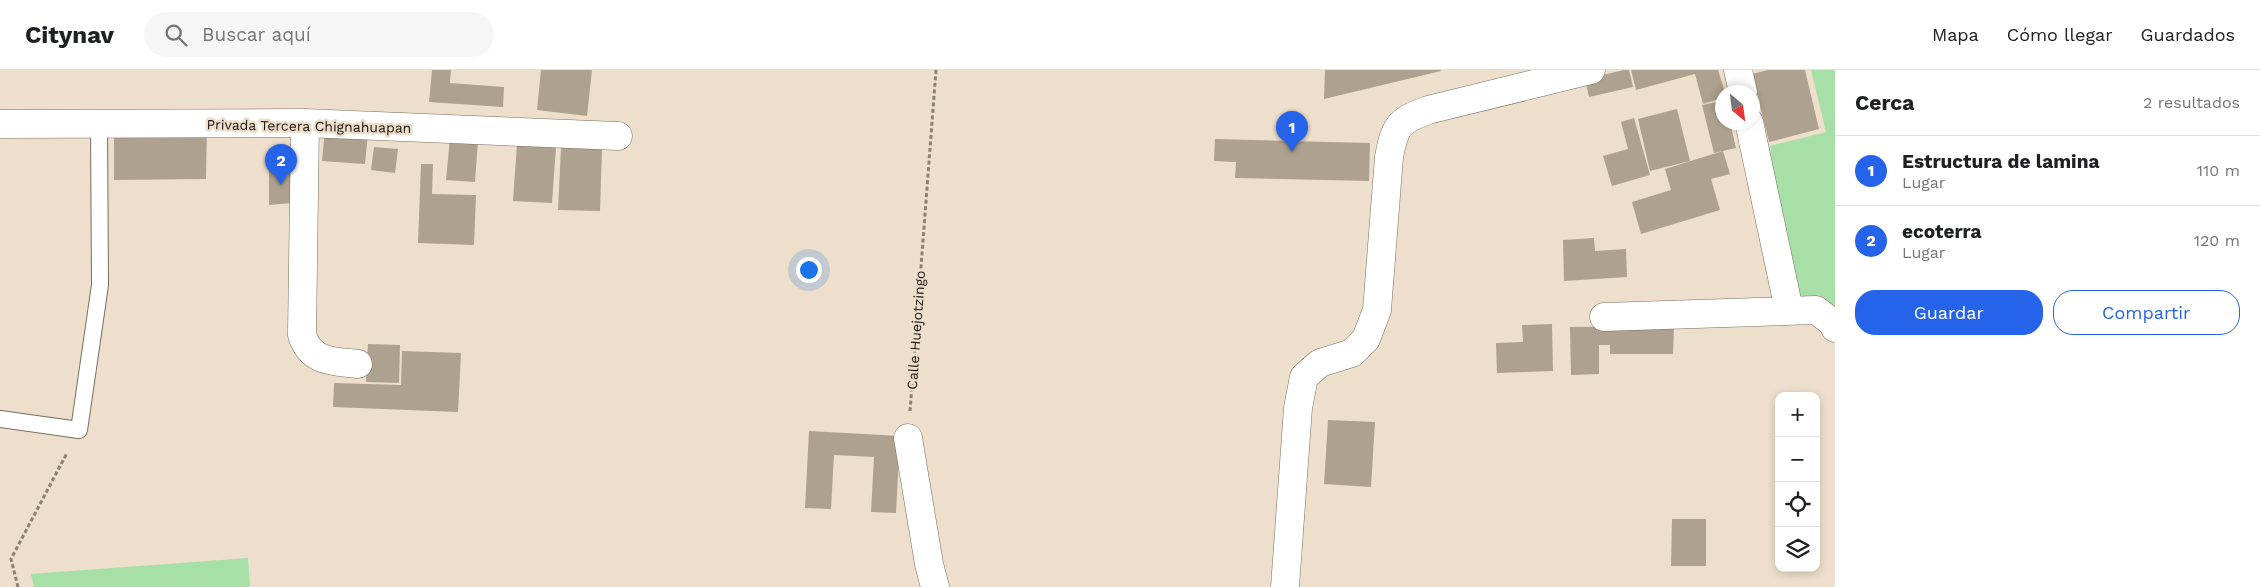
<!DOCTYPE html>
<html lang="es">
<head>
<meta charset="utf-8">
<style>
	:root { --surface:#fff; --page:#f6f6f6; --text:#202124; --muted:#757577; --line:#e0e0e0; --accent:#2563eb }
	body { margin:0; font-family:"Work Sans",sans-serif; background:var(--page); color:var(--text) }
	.controls { position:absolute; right:15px; bottom:15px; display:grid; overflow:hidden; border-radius:10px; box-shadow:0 2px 8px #0003 }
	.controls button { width:45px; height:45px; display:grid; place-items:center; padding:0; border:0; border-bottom:1px solid var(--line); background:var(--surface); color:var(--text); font:25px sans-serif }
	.compass { position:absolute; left:1715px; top:15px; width:45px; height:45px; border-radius:50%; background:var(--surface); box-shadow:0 2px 8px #0003; rotate:151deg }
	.you { position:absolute; left:808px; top:199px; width:18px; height:18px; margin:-12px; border:4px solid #fff; border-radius:50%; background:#1a73e8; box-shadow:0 0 0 8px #1a73e833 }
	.badge { display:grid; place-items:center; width:32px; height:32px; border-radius:50%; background:var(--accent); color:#fff; font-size:16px; font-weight:700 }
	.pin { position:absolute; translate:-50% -41px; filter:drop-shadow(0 1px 2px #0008) }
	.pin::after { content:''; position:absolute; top:26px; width:18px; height:15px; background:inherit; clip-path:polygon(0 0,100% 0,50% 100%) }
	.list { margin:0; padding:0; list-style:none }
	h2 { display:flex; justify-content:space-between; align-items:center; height:65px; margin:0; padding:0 20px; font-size:21px }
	h2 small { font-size:16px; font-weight:400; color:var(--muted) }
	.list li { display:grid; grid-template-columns:32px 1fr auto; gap:15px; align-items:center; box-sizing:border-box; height:70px; padding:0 20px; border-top:1px solid var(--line) }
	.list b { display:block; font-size:19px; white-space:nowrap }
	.list p { margin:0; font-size:16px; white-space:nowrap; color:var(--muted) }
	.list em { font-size:16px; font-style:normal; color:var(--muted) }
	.actions { display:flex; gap:10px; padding:15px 20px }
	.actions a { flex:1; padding:11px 0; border:1px solid var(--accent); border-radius:20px; text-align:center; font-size:18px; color:var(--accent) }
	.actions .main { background:var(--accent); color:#fff }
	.icon { flex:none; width:28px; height:28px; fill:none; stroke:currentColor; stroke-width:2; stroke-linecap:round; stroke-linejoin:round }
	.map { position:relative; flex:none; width:1835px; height:517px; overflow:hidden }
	header { display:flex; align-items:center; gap:30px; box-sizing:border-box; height:70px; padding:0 25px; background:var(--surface); border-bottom:1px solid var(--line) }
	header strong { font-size:24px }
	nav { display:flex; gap:28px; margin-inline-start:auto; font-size:18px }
	.search { width:350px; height:45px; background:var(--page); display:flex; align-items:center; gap:12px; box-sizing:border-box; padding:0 18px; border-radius:28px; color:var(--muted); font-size:19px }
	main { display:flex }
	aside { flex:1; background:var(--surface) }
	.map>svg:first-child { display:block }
	.grass { fill:#a6e0a6 }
	.building { fill:#afa18f }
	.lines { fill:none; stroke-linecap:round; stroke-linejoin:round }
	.lane-casing { stroke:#796d5c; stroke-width:18 }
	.street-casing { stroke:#796d5c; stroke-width:29 }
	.path { stroke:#8c8274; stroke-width:3; stroke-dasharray:4 2.5; stroke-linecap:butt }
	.lane { stroke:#fff; stroke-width:16 }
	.street { stroke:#fff; stroke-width:28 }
	.labels { text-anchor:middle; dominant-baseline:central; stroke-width:5; stroke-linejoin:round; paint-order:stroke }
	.street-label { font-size:14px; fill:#1a150f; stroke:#eddfcb }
</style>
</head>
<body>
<header>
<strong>Citynav</strong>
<div class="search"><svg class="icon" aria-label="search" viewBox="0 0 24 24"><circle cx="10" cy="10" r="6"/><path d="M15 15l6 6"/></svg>Buscar aquí</div>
<nav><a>Mapa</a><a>Cómo llegar</a><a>Guardados</a></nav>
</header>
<main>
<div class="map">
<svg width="1835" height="517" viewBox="0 0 1835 517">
	<rect width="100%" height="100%" fill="#eddfcb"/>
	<path class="grass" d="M1811 0H1835V246L1793 232 1770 76 1826 62Z
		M248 488 250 517H34L31 504Z"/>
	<path class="building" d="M432 0H451L450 13 504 17 503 37 429 32Z
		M541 0H592L587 46 537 40Z
		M1325 0H1441V1L1324 29Z
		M1624 0H1629L1633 17 1589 27 1585 9Z
		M1631 0H1718L1725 22H1722V28L1703 34 1695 4 1636 20Z
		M1768 0H1805L1819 59 1769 72 1752 4Z
		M1722 31V52H1730L1736 78 1714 83 1702 35Z
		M1677 39 1690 91 1650 101 1638 49Z
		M1634 48 1650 105 1612 116 1603 86 1628 79 1621 52Z
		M114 53H207L206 109 114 110Z
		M325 60 368 63 365 94 322 91Z
		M450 68 478 70 475 112 446 110Z
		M1215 69 1370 73 1369 111 1235 108 1236 92 1214 91Z
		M517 74 556 77 552 133 513 131Z
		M374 77 398 79 395 103 371 100Z
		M561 78 602 79 600 141 558 140Z
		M1723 81 1730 104 1711 109 1720 140 1641 164 1632 132 1671 120 1665 99Z
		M269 93 293 97 292 133 269 135Z
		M421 94H433L432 124 476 125 474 175 418 173Z
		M1594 168 1595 181 1626 179 1627 207 1564 211 1563 170Z
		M1552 254 1553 301 1497 303 1496 273 1523 272 1522 255Z
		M1674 256 1673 284H1610V275H1599V304L1571 305 1570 257Z
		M368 274 400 275 399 313 366 312Z
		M402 281 461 283 458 342 333 337 334 313 401 315Z
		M1328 350 1375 352 1371 417 1324 414Z
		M809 361 900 366 896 443 871 442 874 387 834 385 831 439 805 438Z
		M1672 449H1706V496H1671Z"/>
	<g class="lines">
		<g class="lane-casing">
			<path id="lane" d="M0 349 79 360 100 215 99 54"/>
		</g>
		<g class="street-casing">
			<path id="street" d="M1738 0 1743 22
				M1749 52 1789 240
				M305 53 302 265C311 293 333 291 358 294
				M0 54 305 53 618 66
				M1604 247 1816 240 1833 253 1835 258
				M908 368 929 494 935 517
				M1285 517 1298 338 1304 307 1320 293 1352 283 1366 269 1377 240 1389 87C1395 56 1398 51 1428 40L1591 0"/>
		</g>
		<path class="path" d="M910 341 936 0
			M18 517 11 489 67 383"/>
		<use href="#lane" class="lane"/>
		<use href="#street" class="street"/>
	</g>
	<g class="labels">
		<g class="street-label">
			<text transform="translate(309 56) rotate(1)">Privada Tercera Chignahuapan</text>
			<text transform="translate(916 260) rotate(-86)">Calle Huejotzingo</text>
		</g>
	</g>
</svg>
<div class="controls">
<button>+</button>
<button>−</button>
<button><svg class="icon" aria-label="locate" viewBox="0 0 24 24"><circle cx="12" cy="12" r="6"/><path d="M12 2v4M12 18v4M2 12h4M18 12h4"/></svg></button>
<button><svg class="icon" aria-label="layers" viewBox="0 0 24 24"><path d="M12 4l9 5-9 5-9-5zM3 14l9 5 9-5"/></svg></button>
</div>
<svg class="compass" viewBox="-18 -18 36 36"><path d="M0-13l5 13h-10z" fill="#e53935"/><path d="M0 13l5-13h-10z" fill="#757577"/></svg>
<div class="you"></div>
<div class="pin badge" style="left:1292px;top:82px">1</div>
<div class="pin badge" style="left:281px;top:115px">2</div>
</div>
<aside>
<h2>Cerca<small>2 resultados</small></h2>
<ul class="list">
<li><span class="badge">1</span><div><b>Estructura de lamina</b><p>Lugar</p></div><em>110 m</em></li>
<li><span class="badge">2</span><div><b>ecoterra</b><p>Lugar</p></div><em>120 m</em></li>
</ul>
<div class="actions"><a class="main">Guardar</a><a>Compartir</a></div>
</aside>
</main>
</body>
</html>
